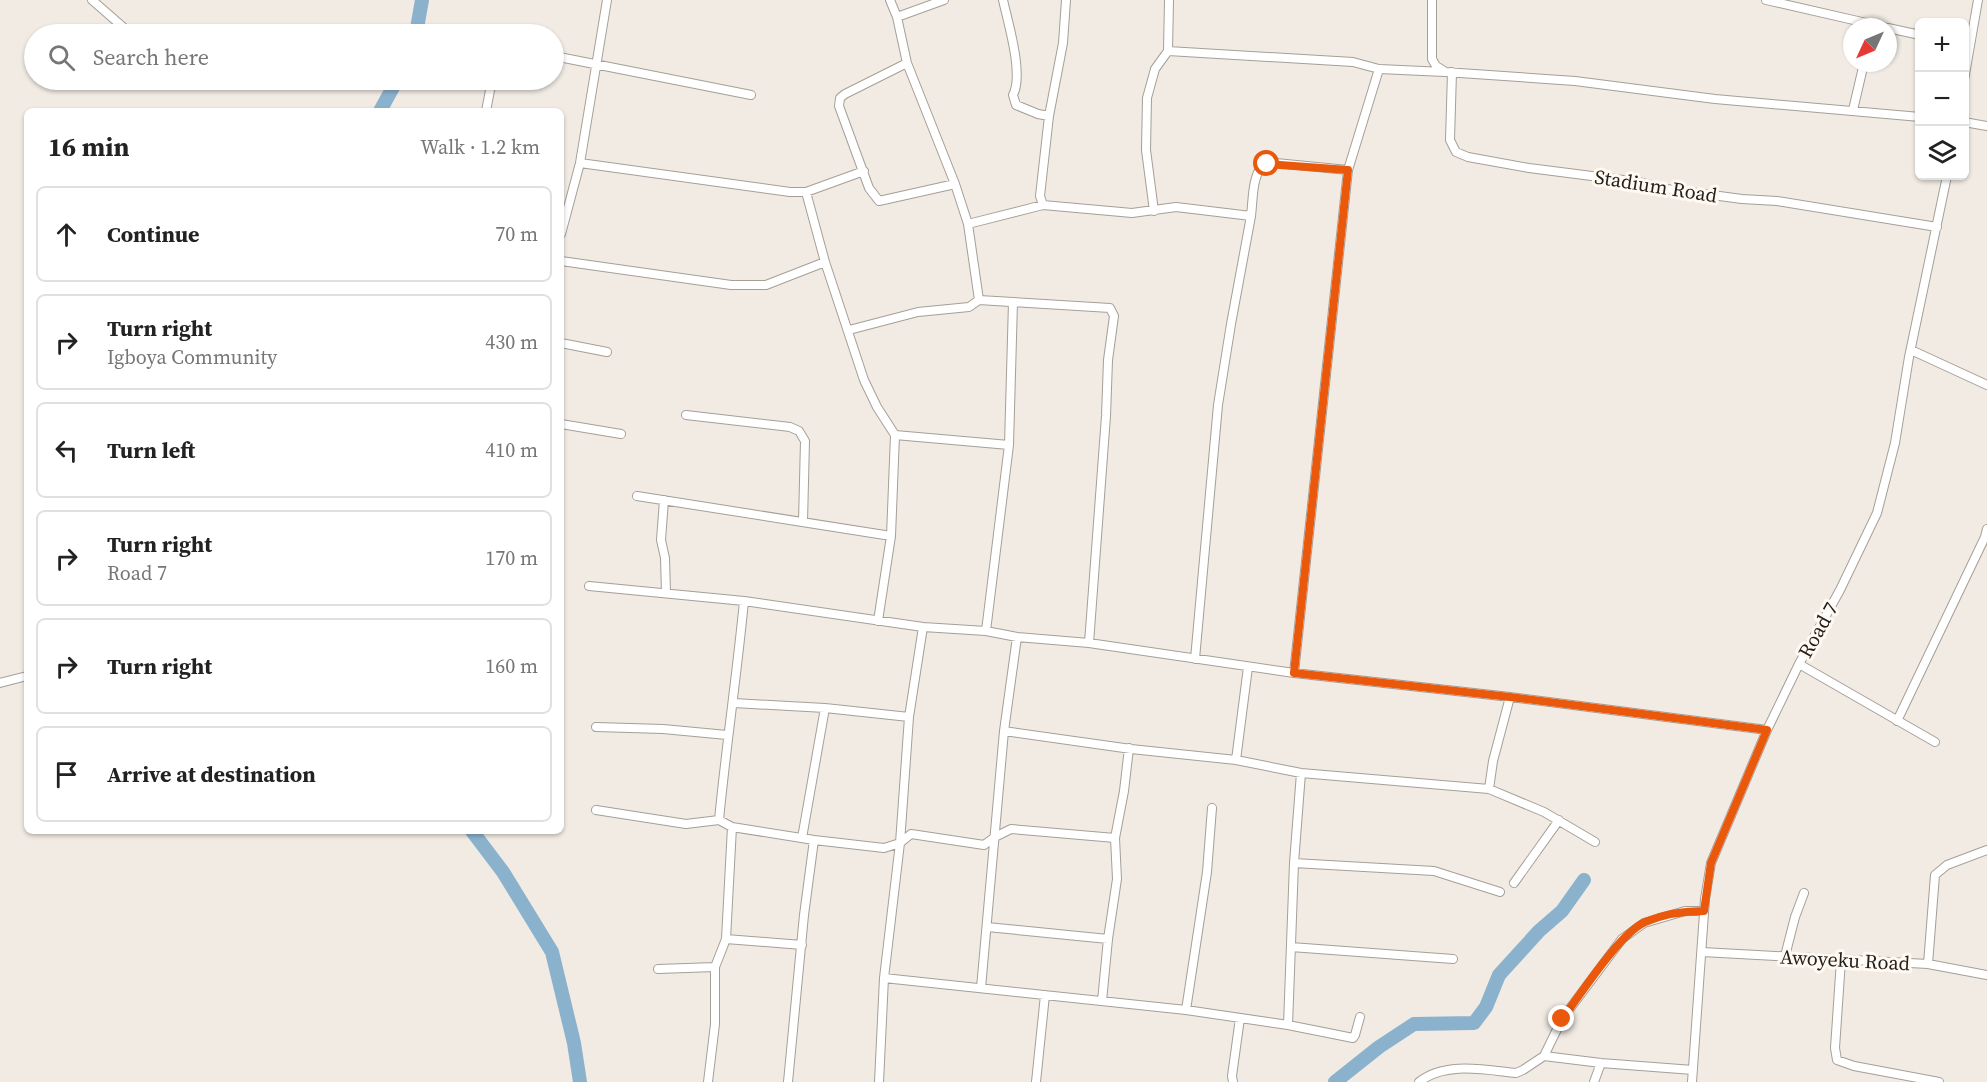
<!DOCTYPE html>
<html lang="en">
<head>
<meta charset="utf-8">
<style>
	:root { --surface:#fff; --page:#f6f6f6; --text:#222; --muted:#767676; --line:#e0e0e0 }
	body { margin:0; font-family:"Source Serif 4",serif; background:var(--page); color:var(--text) }
	.controls { position:absolute; right:18px; top:18px; display:grid; overflow:hidden; border-radius:9px; box-shadow:0 2px 4px #0004 }
	.controls button { width:54px; height:54px; display:grid; place-items:center; padding:0; border:0; border-bottom:2px solid var(--line); background:var(--surface); color:var(--text); font:30px sans-serif }
	.compass { position:absolute; left:1843px; top:18px; width:54px; height:54px; border-radius:50%; background:var(--surface); box-shadow:0 2px 4px #0004; rotate:226deg }
	.stop { position:absolute; width:18px; height:18px; margin:-14px; border:4px solid #ea580c; border-radius:50%; background:#fff }
	.stop.end { background:#ea580c; border-color:#fff; box-shadow:0 2px 6px #0008 }
	.list { margin:0; padding:0; list-style:none }
	h2 { display:flex; justify-content:space-between; align-items:center; height:78px; margin:0; padding:0 24px; font-size:26px }
	h2 small { font-size:20px; font-weight:400; color:var(--muted) }
	.list li { display:grid; grid-template-columns:39px 1fr auto; gap:18px; align-items:center; box-sizing:border-box; height:96px; margin:0 12px 12px; padding:0 12px; border:2px solid var(--line); border-radius:9px }
	.list b { display:block; font-size:22px; white-space:nowrap }
	.list p { margin:0; font-size:20px; white-space:nowrap; color:var(--muted) }
	.list em { font-size:20px; font-style:normal; color:var(--muted) }
	.icon { flex:none; width:33px; height:33px; fill:none; stroke:currentColor; stroke-width:2; stroke-linecap:round; stroke-linejoin:round }
	.map { position:relative; flex:none; width:1987px; height:1082px; overflow:hidden }
	.search { position:absolute; background:var(--surface); box-shadow:0 2px 4px #0004; left:24px; top:24px; width:540px; height:66px; display:flex; align-items:center; gap:15px; box-sizing:border-box; padding:0 21px; border-radius:33px; color:var(--muted); font-size:22px }
	.panel { position:absolute; background:var(--surface); box-shadow:0 2px 4px #0004; left:24px; top:108px; width:540px; height:726px; border-radius:9px }
	.map>svg:first-child { display:block }
	.lines { fill:none; stroke-linecap:round; stroke-linejoin:round }
	.river { stroke:#8bb2cd; stroke-width:14 }
	.street-casing { stroke:#a59f98; stroke-width:10 }
	.street { stroke:#fff; stroke-width:8 }
	.route { stroke:#ea580c; stroke-width:8 }
	.labels { text-anchor:middle; dominant-baseline:central; stroke-width:6; stroke-linejoin:round; paint-order:stroke }
	.street-label { font-size:20px; fill:#22201d; stroke:#fff9f1 }
</style>
</head>
<body>
<div class="map">
<svg width="1987" height="1082" viewBox="0 0 1987 1082">
	<rect width="100%" height="100%" fill="#f1ebe4"/>
	<g class="lines">
		<path class="river" d="M416 34 422 0
			M380 111 397 80
			M472 831 503 872 552 952 574 1043 580 1082
			M1335 1082 1379 1047 1414 1024 1474 1023 1486 1007 1499 975 1539 931 1562 911 1584 880"/>
		<g class="street-casing">
			<path id="street" d="M92 0 131 34
				M890 0 897 17 907 63 955 184 968 224 979 300
				M1003 0C1008 23 1024 74 1013 95L1016 105 1038 114 1049 116
				M1432 0V59L1436 66 1444 71
				M1766 0 1884 27
				M897 17 944 0
				M1888 28 1920 35
				M1168 51 1353 62 1379 69 1445 72 1575 81 1715 99 1920 117
				M554 56 751 95
				M907 63 845 94 840 98 839 106 869 188 879 201 955 184
				M1452 72 1450 140 1456 152 1468 157 1529 168 1639 182 1667 189 1742 199 1777 201 1937 227
				M213 80 220 85
				M1964 80 1978 0
				M1853 110 1864 63
				M486 111 492 80
				M1964 122 1987 126
				M580 163 790 192H806L864 171
				M806 192 825 262 864 380 877 407 895 435 891 536 878 621
				M1043 205 1040 196 1049 116 1063 43 1066 0
				M1154 211 1146 150 1147 98 1155 69 1168 51 1169 0
				M1251 216C1253 200 1252 178 1262 166L1276 163 1348 170
				M968 224 1043 205 1132 213 1176 207 1251 216 1231 324 1218 405 1195 659
				M561 234 580 163 607 0
				M561 261 731 285H766L825 262
				M849 330 918 312 969 307 979 300 1110 308 1114 316 1108 360 1106 416 1089 643
				M561 343 607 352
				M1911 350 1987 385
				M686 415 790 427 799 431 805 441 803 522
				M561 424 621 434
				M895 435 1009 445
				M637 496 891 536
				M664 500 661 540 665 558 666 593
				M589 586 744 601 923 627 986 631 1017 637 1089 643 1294 673 1510 697 1767 730
				M986 631 1009 445 1013 302
				M1799 664 1935 742
				M1294 673 1348 170 1379 69
				M0 683 27 676
				M734 703 825 708 909 717
				M1897 721 1985 537 1987 529
				M596 727 663 729 727 735
				M1004 731 1131 749 1236 760 1301 773 1489 789 1544 812 1595 842
				M1236 760 1248 667
				M1489 789 1493 761 1510 697
				M596 810 686 824 719 820 732 827 814 840 884 848 900 843 911 834 984 845 995 837 1011 829 1115 838
				M719 820C726 747 737 674 744 601
				M802 838 825 708
				M1294 863 1434 871 1500 892
				M1514 883 1559 820
				M987 927 1108 939
				M726 939 802 945
				M1291 947 1453 959
				M1702 952 1928 964 1987 975
				M1785 956 1795 917 1804 893
				M1841 960 1835 1048 1837 1060 1854 1066 1939 1082
				M1928 964 1935 875 1947 865 1987 850
				M658 969 715 967
				M884 978 1186 1010 1288 1025 1353 1038 1355 1035 1360 1017
				M981 988 1004 731 1017 637
				M1102 1001 1108 939 1117 879 1115 838 1124 791 1129 748
				M1186 1010 1207 872 1212 808
				M1288 1025 1294 863 1301 773
				M1544 1056 1562 1019 1622 939 1644 923 1685 911H1704
				M708 1082 715 1024V967L726 939 732 827
				M788 1082 804 915 814 840
				M879 1082 884 978 900 843 909 717 923 627
				M1036 1082 1045 995
				M1233 1082 1232 1076 1240 1018
				M1419 1082C1445 1061 1486 1070 1516 1073L1523 1070 1544 1056 1601 1063 1693 1070
				M1594 1082 1601 1063
				M1692 1082 1705 899 1711 863 1767 730 1799 664 1840 590 1877 513 1895 443 1909 357 1947 176"/>
		</g>
		<use href="#street" class="street"/>
	</g>
	<g class="lines">
		<path class="route" d="M1267 164 1348 170 1294 673 1510 697 1767 730 1711 863 1704 911C1684 911 1664 914 1645 922 1619 934 1581 994 1562 1019"/>
	</g>
	<g class="labels">
		<g class="street-label">
			<text transform="translate(1656 186) rotate(9)">Stadium Road</text>
			<text transform="translate(1818 630) rotate(-61)">Road 7</text>
			<text transform="translate(1845 960) rotate(3)">Awoyeku Road</text>
		</g>
	</g>
</svg>
<div class="controls">
<button>+</button>
<button>−</button>
<button><svg class="icon" aria-label="layers" viewBox="0 0 24 24"><path d="M12 4l9 5-9 5-9-5zM3 14l9 5 9-5"/></svg></button>
</div>
<svg class="compass" viewBox="-18 -18 36 36"><path d="M0-13l5 13h-10z" fill="#e53935"/><path d="M0 13l5-13h-10z" fill="#767676"/></svg>
<div class="stop" style="left:1267px;top:164px"></div>
<div class="stop end" style="left:1562px;top:1019px"></div>
<div class="search"><svg class="icon" aria-label="search" viewBox="0 0 24 24"><circle cx="10" cy="10" r="6"/><path d="M15 15l6 6"/></svg>Search here</div>
<section class="panel">
<h2>16 min<small>Walk · 1.2 km</small></h2>
<ul class="list">
<li><svg class="icon" aria-label="ahead" viewBox="0 0 24 24"><path d="M12 20V5M6 11l6-6 6 6"/></svg><div><b>Continue</b></div><em>70 m</em></li>
<li><svg class="icon" aria-label="right" viewBox="0 0 24 24"><path d="M7 20v-9h11M14 6l5 5-5 5"/></svg><div><b>Turn right</b><p>Igboya Community</p></div><em>430 m</em></li>
<li><svg class="icon" aria-label="left" viewBox="0 0 24 24"><path d="M17 20v-9H6M10 6l-5 5 5 5"/></svg><div><b>Turn left</b></div><em>410 m</em></li>
<li><svg class="icon" aria-label="right" viewBox="0 0 24 24"><path d="M7 20v-9h11M14 6l5 5-5 5"/></svg><div><b>Turn right</b><p>Road 7</p></div><em>170 m</em></li>
<li><svg class="icon" aria-label="right" viewBox="0 0 24 24"><path d="M7 20v-9h11M14 6l5 5-5 5"/></svg><div><b>Turn right</b></div><em>160 m</em></li>
<li><svg class="icon" aria-label="arrive" viewBox="0 0 24 24"><path d="M6 21V4h12l-3 4 3 4H6"/></svg><div><b>Arrive at destination</b></div></li>
</ul>
</section>
</div>
</body>
</html>
